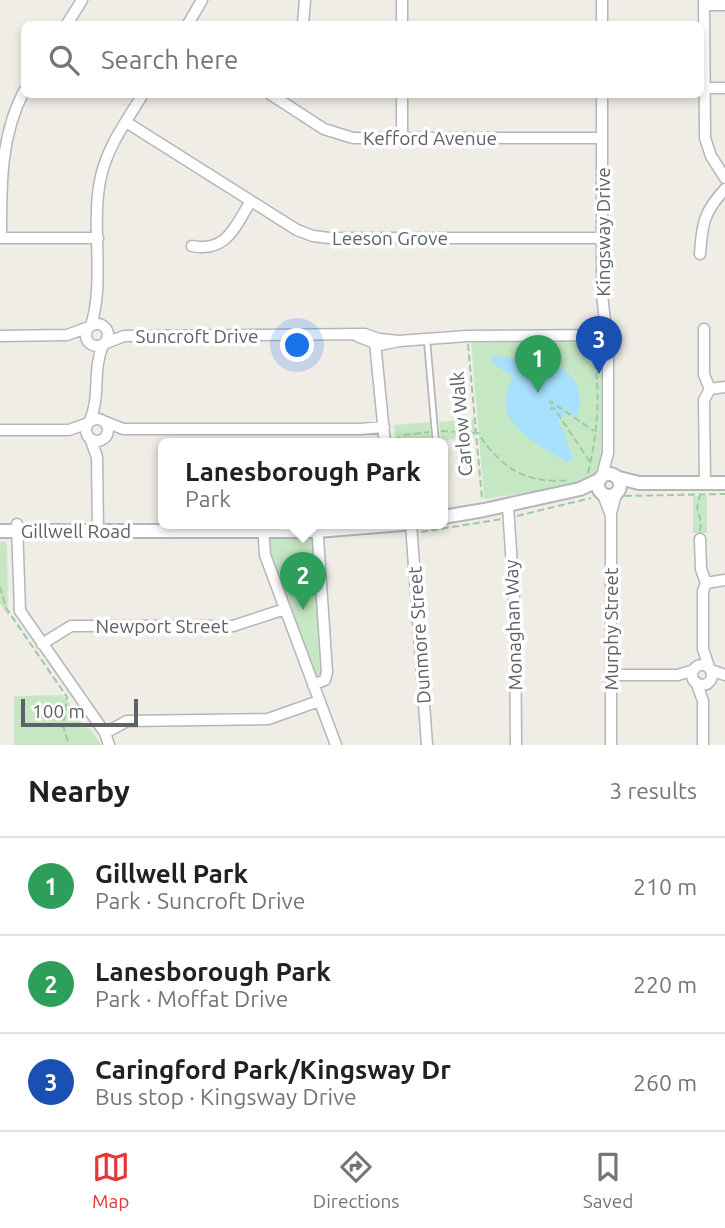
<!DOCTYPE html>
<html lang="en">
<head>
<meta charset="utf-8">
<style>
	:root { --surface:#fff; --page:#f6f6f6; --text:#202124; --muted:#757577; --line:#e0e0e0; --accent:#e83438 }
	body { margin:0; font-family:Ubuntu,sans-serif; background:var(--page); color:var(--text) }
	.scale { position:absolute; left:21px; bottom:18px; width:117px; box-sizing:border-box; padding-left:7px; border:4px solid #5d6266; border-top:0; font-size:19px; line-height:24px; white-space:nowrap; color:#5d6266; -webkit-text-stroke:5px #fff; paint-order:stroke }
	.you { position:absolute; left:298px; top:346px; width:24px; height:24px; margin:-18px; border:5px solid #fff; border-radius:50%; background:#1a73e8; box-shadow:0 0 0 10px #1a73e833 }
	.badge { display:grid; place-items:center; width:46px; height:46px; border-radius:50%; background:var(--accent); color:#fff; font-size:23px; font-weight:700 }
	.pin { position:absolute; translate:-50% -58px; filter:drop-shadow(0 2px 4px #0008) }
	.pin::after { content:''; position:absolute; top:37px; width:24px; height:21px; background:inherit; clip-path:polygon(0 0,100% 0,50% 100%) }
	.popup { position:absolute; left:158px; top:438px; width:290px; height:91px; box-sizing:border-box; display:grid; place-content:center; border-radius:10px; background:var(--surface); filter:drop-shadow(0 2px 5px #0005); font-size:23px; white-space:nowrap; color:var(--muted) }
	.popup b { font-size:26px; color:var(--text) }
	.popup::after { content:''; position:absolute; left:50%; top:100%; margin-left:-14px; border:14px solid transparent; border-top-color:var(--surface) }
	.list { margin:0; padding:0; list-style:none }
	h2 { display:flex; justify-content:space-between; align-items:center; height:91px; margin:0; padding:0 28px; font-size:30px }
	h2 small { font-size:23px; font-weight:400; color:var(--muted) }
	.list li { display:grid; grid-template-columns:46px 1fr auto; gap:21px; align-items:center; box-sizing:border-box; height:98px; padding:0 28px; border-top:2px solid var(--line) }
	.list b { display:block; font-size:26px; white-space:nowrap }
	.list p { margin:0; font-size:23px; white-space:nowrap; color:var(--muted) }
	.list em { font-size:23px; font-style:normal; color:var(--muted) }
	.icon { flex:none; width:38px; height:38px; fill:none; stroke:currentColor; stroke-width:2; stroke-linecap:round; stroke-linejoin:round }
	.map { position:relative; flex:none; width:725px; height:745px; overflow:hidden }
	.search { position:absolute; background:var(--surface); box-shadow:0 4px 10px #0003; left:21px; right:21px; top:21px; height:77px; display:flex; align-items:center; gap:18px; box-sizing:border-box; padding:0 24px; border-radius:10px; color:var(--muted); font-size:26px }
	.sheet { height:385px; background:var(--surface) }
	nav { display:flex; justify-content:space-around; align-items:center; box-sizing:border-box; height:98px; border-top:2px solid var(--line); background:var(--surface); font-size:19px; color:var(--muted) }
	nav a { display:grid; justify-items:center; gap:4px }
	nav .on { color:var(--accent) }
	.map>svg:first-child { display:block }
	.green { fill:#c6e7c3 }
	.water { fill:#a7e1fe }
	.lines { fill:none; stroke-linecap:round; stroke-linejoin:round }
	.service-casing { stroke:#b3b7ba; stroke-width:8 }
	.minor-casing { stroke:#b3b7ba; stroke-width:13 }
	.tertiary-casing { stroke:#b3b7ba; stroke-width:16 }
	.path { stroke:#9dcaa5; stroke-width:2; stroke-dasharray:7 3.5; stroke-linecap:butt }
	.service { stroke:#fff; stroke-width:4.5 }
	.minor { stroke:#fff; stroke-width:10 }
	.tertiary { stroke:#fff; stroke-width:12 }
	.labels { text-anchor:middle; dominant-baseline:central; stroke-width:7; stroke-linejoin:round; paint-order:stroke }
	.street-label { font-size:19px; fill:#5d6266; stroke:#fff }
</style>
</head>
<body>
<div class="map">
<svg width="725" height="745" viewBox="0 0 725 745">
	<rect width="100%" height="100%" fill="#f0ece6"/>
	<path class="green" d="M592 339 599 342 602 347 601 448 603 462 594 478 578 485 484 499 471 340Z
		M474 419 475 438 441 440 439 422Z
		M430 422 431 441 396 444 394 425Z
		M693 496H707V533H693Z
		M269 535 285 537 310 535 313 540 322 673 319 678 314 677 267 550 266 542Z
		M0 542H5L7 545 8 616 0 603Z
		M63 695 83 725 91 730 101 745H14V696Z"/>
	<path class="water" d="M494 356C511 358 542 360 556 365 578 374 585 398 576 418L567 412 558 422 564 431 573 459 568 463C536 442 486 422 513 377L491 362Z"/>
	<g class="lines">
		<g class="service-casing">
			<path id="service" d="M427 340 436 444"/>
		</g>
		<g class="minor-casing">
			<path id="minor" d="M402 0V24
				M602 0V24
				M704 0 705 138 711 156 725 178
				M704 5H725
				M67 24 82 0
				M188 24 202 0
				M303 24 305 0
				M705 88H725
				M270 94 324 129 353 138H602
				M402 94V138
				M126 122 297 230 313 236 329 238H602
				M0 238H98
				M1 238C1 186 0 137 24 91
				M192 246C227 253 235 226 251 201
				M700 254C702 223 704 212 725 189
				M86 335a11 11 0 1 1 22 0a11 11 0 1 1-22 0Z
				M91 326C105 279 91 229 100 181 106 148 126 122 143 94
				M704 329V375L710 389 704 400 705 483
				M0 336 67 335 89 327
				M357 336 380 345 399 341 467 336 606 335
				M378 341 375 344 376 352 385 444
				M106 343 124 336 365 334 379 339 399 341
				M710 389 725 387
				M86 430a11 11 0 1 1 22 0a11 11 0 1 1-22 0Z
				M90 421C101 393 92 371 103 345
				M106 422 123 429H360L384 427
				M0 430H69L88 423
				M90 438 97 457 98 531
				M602 476 608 453V348L602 295V94
				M603 495 610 513
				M508 506 515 613 516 745
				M17 524 20 611 105 733 109 745
				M263 524 265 555 336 745
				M411 524 427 745
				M700 539 701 569 706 583
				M706 583 703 591V649L709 667
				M706 583 725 580
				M42 644 71 626H233L285 609
				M692 675a10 10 0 1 1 20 0a10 10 0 1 1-20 0Z
				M711 670 725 675
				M611 675H678L694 670
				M696 682 703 701V745
				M313 685 325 680 327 672 317 524
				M105 733 127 721 268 719 319 701
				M611 745V513L616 494"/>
		</g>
		<g class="tertiary-casing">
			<path id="tertiary" d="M598 485a11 11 0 1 1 22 0a11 11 0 1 1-22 0Z
				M619 478 639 483H725
				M443 517 484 510 580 489 599 480
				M0 531H317L403 524"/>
		</g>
		<path class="path" d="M468 344 482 499
			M441 431 478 433C501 468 527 485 570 480
			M394 440 405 435 429 432
			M590 462 554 408 551 409 550 401 594 431
			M588 473C598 431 602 386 591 343
			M625 496 725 494
			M517 516 591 498
			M700 531 701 522 697 508 700 495
			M421 532 502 519
			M0 587 6 608 67 697 63 726 69 745"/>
		<use href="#service" class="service"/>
		<use href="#minor" class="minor"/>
		<use href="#tertiary" class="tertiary"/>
	</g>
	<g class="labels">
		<g class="street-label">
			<text x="430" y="138">Kefford Avenue</text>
			<text transform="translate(603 232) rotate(-90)">Kingsway Drive</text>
			<text x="390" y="238">Leeson Grove</text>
			<text x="197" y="336">Suncroft Drive</text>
			<text transform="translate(461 424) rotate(-95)">Carlow Walk</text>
			<text x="76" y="531">Gillwell Road</text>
			<text transform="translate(513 625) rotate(-92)">Monaghan Way</text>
			<text x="162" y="626">Newport Street</text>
			<text transform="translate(611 629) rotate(-90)">Murphy Street</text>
			<text transform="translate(419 635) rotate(-94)">Dunmore Street</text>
		</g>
	</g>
</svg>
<div class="scale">100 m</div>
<div class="you"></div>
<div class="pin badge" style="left:538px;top:393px;background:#2e9e5b">1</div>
<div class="pin badge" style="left:303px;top:610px;background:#2e9e5b">2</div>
<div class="popup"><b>Lanesborough Park</b>Park</div>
<div class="pin badge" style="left:599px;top:374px;background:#1a4fb4">3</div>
<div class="search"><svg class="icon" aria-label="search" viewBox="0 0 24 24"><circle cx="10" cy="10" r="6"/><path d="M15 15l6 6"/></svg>Search here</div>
</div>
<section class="sheet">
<h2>Nearby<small>3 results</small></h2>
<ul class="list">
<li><span class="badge" style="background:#2e9e5b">1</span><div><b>Gillwell Park</b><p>Park · Suncroft Drive</p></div><em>210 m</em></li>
<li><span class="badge" style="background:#2e9e5b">2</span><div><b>Lanesborough Park</b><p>Park · Moffat Drive</p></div><em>220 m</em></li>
<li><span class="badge" style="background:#1a4fb4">3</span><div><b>Caringford Park/Kingsway Dr</b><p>Bus stop · Kingsway Drive</p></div><em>260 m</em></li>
</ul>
</section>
<nav>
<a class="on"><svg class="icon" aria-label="map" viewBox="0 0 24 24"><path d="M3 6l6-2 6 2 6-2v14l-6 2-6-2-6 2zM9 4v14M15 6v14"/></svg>Map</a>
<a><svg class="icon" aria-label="directions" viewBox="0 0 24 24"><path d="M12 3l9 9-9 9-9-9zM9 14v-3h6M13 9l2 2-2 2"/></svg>Directions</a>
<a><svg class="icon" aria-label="saved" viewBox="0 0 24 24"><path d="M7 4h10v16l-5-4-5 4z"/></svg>Saved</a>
</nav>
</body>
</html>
